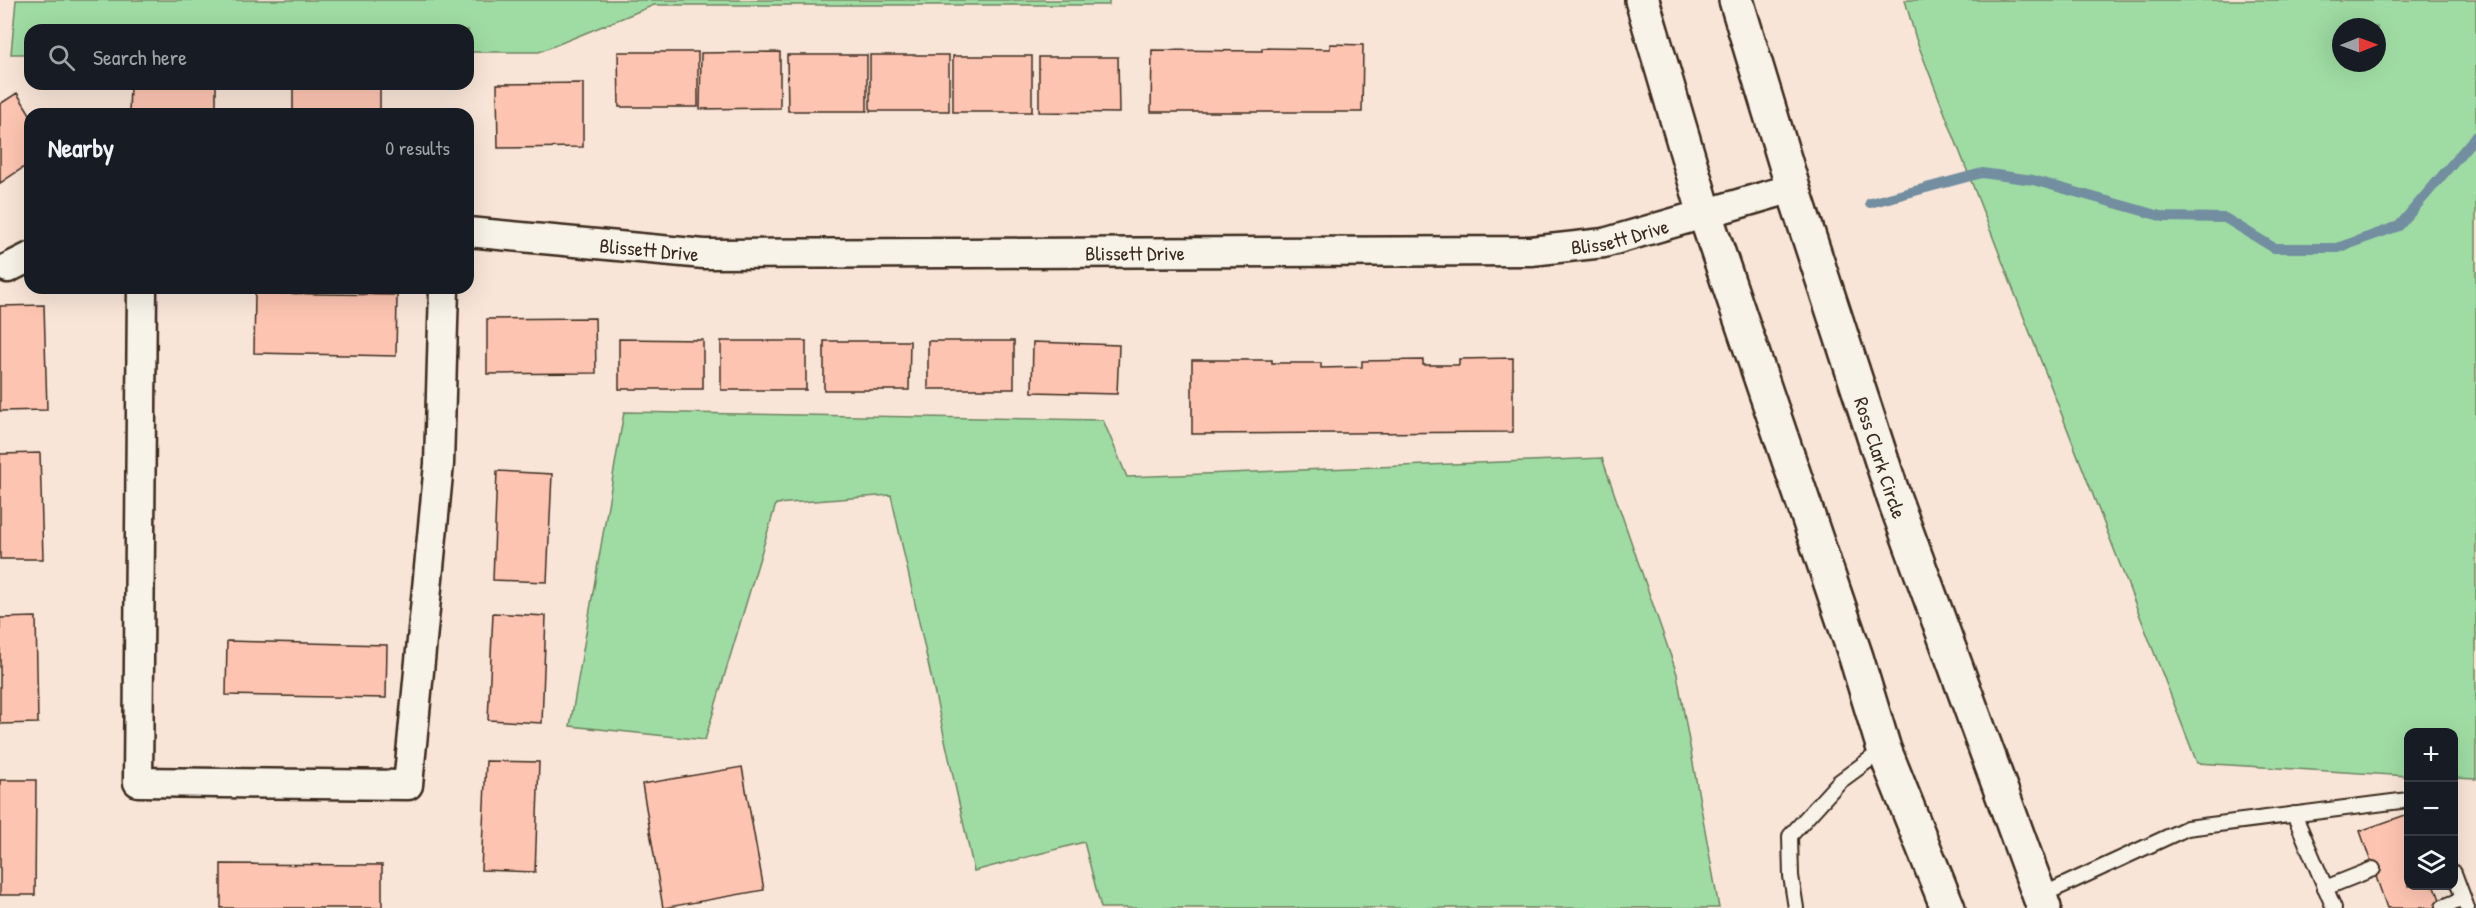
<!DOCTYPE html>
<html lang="en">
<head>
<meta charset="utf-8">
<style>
	:root { --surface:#171b24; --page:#20242c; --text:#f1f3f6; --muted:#9ea1a6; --line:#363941 }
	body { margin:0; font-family:"Patrick Hand",sans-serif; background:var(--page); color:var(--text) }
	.controls { position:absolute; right:18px; bottom:18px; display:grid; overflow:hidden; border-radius:12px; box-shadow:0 6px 24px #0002 }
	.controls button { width:54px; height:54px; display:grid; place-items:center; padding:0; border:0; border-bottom:2px solid var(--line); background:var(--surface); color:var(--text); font:30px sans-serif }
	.compass { position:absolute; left:2332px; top:18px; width:54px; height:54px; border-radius:50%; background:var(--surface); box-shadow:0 6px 24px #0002; rotate:89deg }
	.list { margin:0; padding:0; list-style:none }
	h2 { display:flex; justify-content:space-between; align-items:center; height:78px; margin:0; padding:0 24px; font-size:26px }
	h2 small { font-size:20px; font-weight:400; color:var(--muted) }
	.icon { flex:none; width:33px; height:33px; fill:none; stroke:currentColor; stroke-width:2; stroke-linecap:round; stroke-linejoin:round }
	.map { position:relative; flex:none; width:2476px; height:908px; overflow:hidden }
	.search { position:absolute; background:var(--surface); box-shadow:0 6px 24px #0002; left:24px; top:24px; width:450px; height:66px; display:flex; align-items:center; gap:15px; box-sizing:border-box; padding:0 21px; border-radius:18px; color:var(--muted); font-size:22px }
	.panel { position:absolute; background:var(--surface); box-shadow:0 6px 24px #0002; left:24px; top:108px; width:450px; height:186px; border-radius:18px }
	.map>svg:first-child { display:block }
	.green { fill:#9fdca3; stroke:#6d8360; stroke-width:1.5; fill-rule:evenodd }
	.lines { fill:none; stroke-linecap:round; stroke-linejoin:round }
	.stream { stroke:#728ea0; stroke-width:10 }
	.building { fill:#fdc5b1; stroke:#3b2a1e; stroke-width:1.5 }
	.service-casing { stroke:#3b2a1e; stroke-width:18 }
	.minor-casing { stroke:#3b2a1e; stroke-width:33 }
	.trunk-casing { stroke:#3b2a1e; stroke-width:38 }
	.service { stroke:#f7f3e8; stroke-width:14 }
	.minor { stroke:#f7f3e8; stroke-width:28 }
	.trunk { stroke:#f7f3e8; stroke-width:33 }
	.labels { text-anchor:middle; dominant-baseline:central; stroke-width:4.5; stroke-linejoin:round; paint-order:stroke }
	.street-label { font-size:20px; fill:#3b2a1e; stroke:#f7f3e8 }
</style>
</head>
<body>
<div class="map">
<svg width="2476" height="908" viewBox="0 0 2476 908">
	<rect width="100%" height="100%" fill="#f9e5d8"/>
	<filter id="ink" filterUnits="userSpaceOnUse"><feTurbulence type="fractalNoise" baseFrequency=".0167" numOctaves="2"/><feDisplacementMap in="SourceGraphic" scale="12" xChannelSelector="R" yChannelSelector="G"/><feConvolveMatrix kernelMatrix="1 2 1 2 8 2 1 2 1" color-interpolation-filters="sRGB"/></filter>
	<g filter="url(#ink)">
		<path class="green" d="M16 0H1109V5H654L539 52H468V30H30V54H11Z
			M1905 0H2476V779L2454 778V732H2408V776L2197 763 1916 39ZM2341 27H2377V63H2341Z
			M624 412 1103 420 1127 477 1602 458 1677 674 1719 908H1101L1084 842 974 871 891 495 776 504 705 740 570 726Z"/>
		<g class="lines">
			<path class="stream" d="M1870 203 1982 173 2033 180 2164 217 2225 218 2274 248H2337L2399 226 2476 136"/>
		</g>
		<path class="building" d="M1330 44 1363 45 1362 112H1151L1152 50 1262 51V48L1330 49Z
			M618 52H698V107H619Z
			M780 52V108L700 109 701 53Z
			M787 55H867V111H788Z
			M870 55H949V111H870Z
			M953 56H1032V112H953Z
			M1039 57H1118L1119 113 1039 112Z
			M583 83V147L498 148 497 84Z
			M130 84H216V114H129Z
			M293 84H380V114H293Z
			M17 93 30 114V163L0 183V104Z
			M255 293 397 295 396 356 254 353Z
			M44 305 47 410 0 411V306Z
			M595 318 596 373 487 374V319Z
			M619 339 703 340V389H619Z
			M721 341H806V390H721Z
			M824 341H910L909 390H824Z
			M928 341H1014V389H928Z
			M1033 342 1119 345 1117 394 1032 392Z
			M1513 358V432L1192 434V360H1272V363H1321V368L1362 367V361L1423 360V365H1459V359Z
			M40 453 43 559H0V454Z
			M497 471 552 474 547 582 493 580Z
			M493 613 546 616 542 723 488 720Z
			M36 617 38 723 0 724V618Z
			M227 641 387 645 386 698 226 695Z
			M486 761 539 762 535 872 481 870Z
			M742 767 764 890 663 908 642 784Z
			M0 780H36L35 895H0Z
			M2408 814V886H2435L2443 908H2387L2360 831Z
			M221 864 382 865V908H221Z"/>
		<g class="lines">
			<g class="service-casing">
				<path id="service" d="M2294 814 2334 908
					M2454 873 2467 908
					M2325 888 2373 869
					M2040 896 2187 828 2408 800
					M2443 907 2463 899
					M1796 908 1791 876 1790 836 1839 782 1884 749"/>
			</g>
			<g class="minor-casing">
				<g id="minor">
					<path id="s1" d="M468 232 704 254 1531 251 1604 243 1793 188"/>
					<path d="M8 268 30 257"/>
					<path d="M142 288 138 782 408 785 439 464 444 288"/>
				</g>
			</g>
			<g class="trunk-casing">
				<g id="trunk">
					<path d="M1642 0 1705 214 1856 657 1884 749 1948 908"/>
					<path id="s2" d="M1736 0 1793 188 1894 498 2044 908"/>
				</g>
			</g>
			<use href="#service" class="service"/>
			<use href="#minor" class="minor"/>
			<use href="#trunk" class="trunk"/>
		</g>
	</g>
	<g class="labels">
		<g class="street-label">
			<text stroke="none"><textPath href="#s1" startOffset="1154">Blissett Drive</textPath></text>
			<text stroke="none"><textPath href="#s1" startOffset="182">Blissett Drive</textPath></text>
			<text stroke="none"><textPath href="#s1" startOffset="668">Blissett Drive</textPath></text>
			<text stroke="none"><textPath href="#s2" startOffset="480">Ross Clark Circle</textPath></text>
		</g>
	</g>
</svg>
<div class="controls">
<button>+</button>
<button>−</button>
<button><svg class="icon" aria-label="layers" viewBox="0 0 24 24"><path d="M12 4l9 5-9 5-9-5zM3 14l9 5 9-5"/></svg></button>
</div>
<svg class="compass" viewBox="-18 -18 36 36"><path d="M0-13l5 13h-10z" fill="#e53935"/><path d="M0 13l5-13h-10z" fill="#9ea1a6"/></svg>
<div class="search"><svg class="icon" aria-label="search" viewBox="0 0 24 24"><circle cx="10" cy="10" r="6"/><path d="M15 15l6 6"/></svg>Search here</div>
<section class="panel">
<h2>Nearby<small>0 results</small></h2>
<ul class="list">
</ul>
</section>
</div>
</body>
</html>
